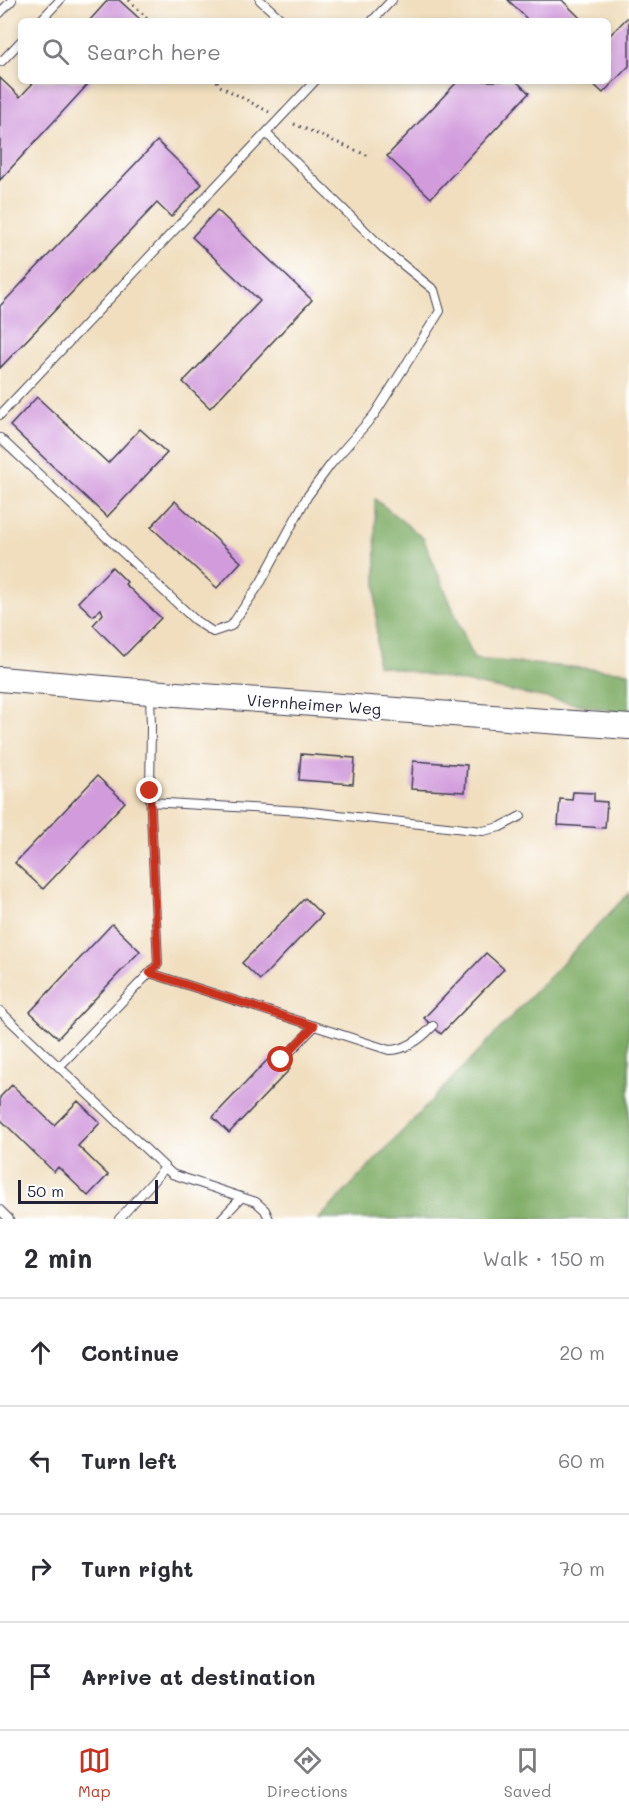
<!DOCTYPE html>
<html lang="en">
<head>
<meta charset="utf-8">
<style>
	:root { --surface:#fff; --page:#f7f7f7; --text:#2b2b33; --muted:#7c7c81; --line:#e1e1e2; --accent:#c8321e }
	body { margin:0; font-family:Mali,sans-serif; background:var(--page); color:var(--text) }
	.scale { position:absolute; left:18px; bottom:15px; width:140px; box-sizing:border-box; padding-left:6px; border:3px solid #22223b; border-top:0; font-size:16px; line-height:21px; white-space:nowrap; color:#22223b; -webkit-text-stroke:4px #fff; paint-order:stroke }
	.stop { position:absolute; width:18px; height:18px; margin:-14px; border:4px solid #c8321e; border-radius:50%; background:#fff }
	.stop.end { background:#c8321e; border-color:#fff; box-shadow:0 2px 6px #0008 }
	.list { margin:0; padding:0; list-style:none }
	h2 { display:flex; justify-content:space-between; align-items:center; height:78px; margin:0; padding:0 24px; font-size:26px }
	h2 small { font-size:20px; font-weight:400; color:var(--muted) }
	.list li { display:grid; grid-template-columns:39px 1fr auto; gap:18px; align-items:center; box-sizing:border-box; height:108px; padding:0 24px; border-top:2px solid var(--line) }
	.list b { display:block; font-size:22px; white-space:nowrap }
	.list em { font-size:20px; font-style:normal; color:var(--muted) }
	.icon { flex:none; width:33px; height:33px; fill:none; stroke:currentColor; stroke-width:2; stroke-linecap:round; stroke-linejoin:round }
	.map { position:relative; flex:none; width:629px; height:1219px; overflow:hidden }
	.search { position:absolute; background:var(--surface); box-shadow:0 3px 9px #0003; left:18px; right:18px; top:18px; height:66px; display:flex; align-items:center; gap:15px; box-sizing:border-box; padding:0 21px; border-radius:9px; color:var(--muted); font-size:22px }
	.sheet { height:510px; background:var(--surface) }
	nav { display:flex; justify-content:space-around; align-items:center; box-sizing:border-box; height:84px; border-top:2px solid var(--line); background:var(--surface); font-size:16px; color:var(--muted) }
	nav a { display:grid; justify-items:center; gap:3px }
	nav .on { color:var(--accent) }
	.map>svg:first-child { display:block }
	.forest { fill:#7eac65; stroke:#506750; stroke-width:1.5 }
	.building { fill:#d19bdc }
	.lines { fill:none; stroke-linecap:round; stroke-linejoin:round }
	.lane-casing { stroke:#413e4f; stroke-width:10 }
	.secondary-casing { stroke:#413e4f; stroke-width:26 }
	.path { stroke:#413e4f; stroke-width:3; stroke-dasharray:1.5 4.5; stroke-linecap:butt }
	.lane { stroke:#fff; stroke-width:8 }
	.secondary { stroke:#fff; stroke-width:24 }
	.route { stroke:#c8321e; stroke-width:8 }
	.labels { text-anchor:middle; dominant-baseline:central; stroke-width:5; stroke-linejoin:round; paint-order:stroke }
	.street-label { font-size:16px; fill:#22223b; stroke:#fff }
</style>
</head>
<body>
<div class="map">
<svg width="629" height="1219" viewBox="0 0 629 1219">
	<rect width="100%" height="100%" fill="#fff"/>
	<filter id="ink" filterUnits="userSpaceOnUse"><feTurbulence type="fractalNoise" baseFrequency=".0167" numOctaves="2"/><feDisplacementMap in="SourceGraphic" scale="12" xChannelSelector="R" yChannelSelector="G"/><feConvolveMatrix kernelMatrix="1 2 1 2 8 2 1 2 1" color-interpolation-filters="sRGB"/></filter>
	<filter id="wash" filterUnits="userSpaceOnUse"><feTurbulence type="fractalNoise" baseFrequency=".008" numOctaves="4" result="noise"/><feDisplacementMap in="SourceGraphic" scale="24" xChannelSelector="R" yChannelSelector="G"/><feGaussianBlur stdDeviation="1.35" result="paint"/><feColorMatrix in="noise" values="0 0 0 0 0 0 0 0 0 0 0 0 0 0 0 0 0 1.4 0 .05"/><feComposite in="paint" operator="in"/></filter>
	<g filter="url(#wash)">
		<rect width="100%" height="100%" fill="#f0debe"/>
		<path class="forest" d="M375 499 423 538 474 659 629 672V714L377 665Z
			M629 893V1219H319Z"/>
		<g id="blocks">
			<path class="building" d="M108 0H119L142 21H89Z
				M508 0H562L583 21H529Z
				M629 16V66L603 93 590 81H608V37Z
				M0 78 20 97 35 81H91L0 180Z
				M458 81H516L529 93 431 198 387 156Z
				M157 141 202 184 171 217 157 203 0 368V306Z
				M217 210 312 300 210 408 183 382 260 301 192 237Z
				M37 397 108 463 140 429 167 453 107 517 10 426Z
				M175 501 241 562 217 588 151 527Z
				M112 567 127 582 125 584 161 618 124 656 93 625 103 614 101 609 93 616 78 602Z
				M301 754 355 758 353 784 299 780Z
				M413 761 467 765 465 792 411 789Z
				M97 776 125 802 43 889 15 863Z
				M573 792 594 793V801L607 802 605 828 558 825 560 799 572 800Z
				M305 898 322 915 260 980 242 963Z
				M112 924 140 951 58 1038 30 1012Z
				M486 953 504 969 441 1034 424 1018Z
				M274 1053 290 1069 229 1133 213 1117Z
				M12 1085 54 1125 78 1101 100 1123 78 1146 108 1175 88 1196 58 1167 54 1172 0 1119V1097Z"/>
		</g>
	</g>
	<g filter="url(#ink)">
		<use href="#blocks" fill-opacity="0" stroke="#413e4f" stroke-width="1.5"/>
		<g class="lines">
			<g class="lane-casing">
				<path id="lane" d="M260 0 283 21
					M0 13 12 0
					M40 21 60 0
					M372 21 392 0
					M0 61 1 62 21 41
					M0 415 315 81
					M0 438 195 620 213 632 231 626 261 582 307 497 331 464 374 415 440 311 434 290 386 251 266 133
					M150 802 302 811 483 831 500 827 521 816
					M150 973 389 1050C406 1050 421 1039 433 1026
					M0 1011 172 1174 256 1202 265 1210 269 1219
					M281 1061 314 1027
					M59 1067 158 964 150 791 151 726 150 696
					M0 1210 9 1219
					M119 1219 165 1168
					M221 1219 241 1198"/>
			</g>
			<g class="secondary-casing">
				<path id="secondary" d="M0 679 149 692 629 727"/>
			</g>
			<path class="path" d="M129 0 150 21
				M217 81 220 86 269 112
				M294 124 371 157"/>
			<use href="#lane" class="lane"/>
			<use href="#secondary" class="secondary"/>
		</g>
	</g>
	<g class="lines" filter="url(#ink)">
		<path class="route" d="M150 791 158 964 150 973 314 1026 281 1060"/>
	</g>
	<g class="labels">
		<g class="street-label">
			<text transform="translate(314 704) rotate(4)">Viernheimer Weg</text>
		</g>
	</g>
</svg>
<div class="scale">50 m</div>
<div class="stop" style="left:281px;top:1060px"></div>
<div class="stop end" style="left:150px;top:791px"></div>
<div class="search"><svg class="icon" aria-label="search" viewBox="0 0 24 24"><circle cx="10" cy="10" r="6"/><path d="M15 15l6 6"/></svg>Search here</div>
</div>
<section class="sheet">
<h2>2 min<small>Walk · 150 m</small></h2>
<ul class="list">
<li><svg class="icon" aria-label="ahead" viewBox="0 0 24 24"><path d="M12 20V5M6 11l6-6 6 6"/></svg><div><b>Continue</b></div><em>20 m</em></li>
<li><svg class="icon" aria-label="left" viewBox="0 0 24 24"><path d="M17 20v-9H6M10 6l-5 5 5 5"/></svg><div><b>Turn left</b></div><em>60 m</em></li>
<li><svg class="icon" aria-label="right" viewBox="0 0 24 24"><path d="M7 20v-9h11M14 6l5 5-5 5"/></svg><div><b>Turn right</b></div><em>70 m</em></li>
<li><svg class="icon" aria-label="arrive" viewBox="0 0 24 24"><path d="M6 21V4h12l-3 4 3 4H6"/></svg><div><b>Arrive at destination</b></div></li>
</ul>
</section>
<nav>
<a class="on"><svg class="icon" aria-label="map" viewBox="0 0 24 24"><path d="M3 6l6-2 6 2 6-2v14l-6 2-6-2-6 2zM9 4v14M15 6v14"/></svg>Map</a>
<a><svg class="icon" aria-label="directions" viewBox="0 0 24 24"><path d="M12 3l9 9-9 9-9-9zM9 14v-3h6M13 9l2 2-2 2"/></svg>Directions</a>
<a><svg class="icon" aria-label="saved" viewBox="0 0 24 24"><path d="M7 4h10v16l-5-4-5 4z"/></svg>Saved</a>
</nav>
</body>
</html>
